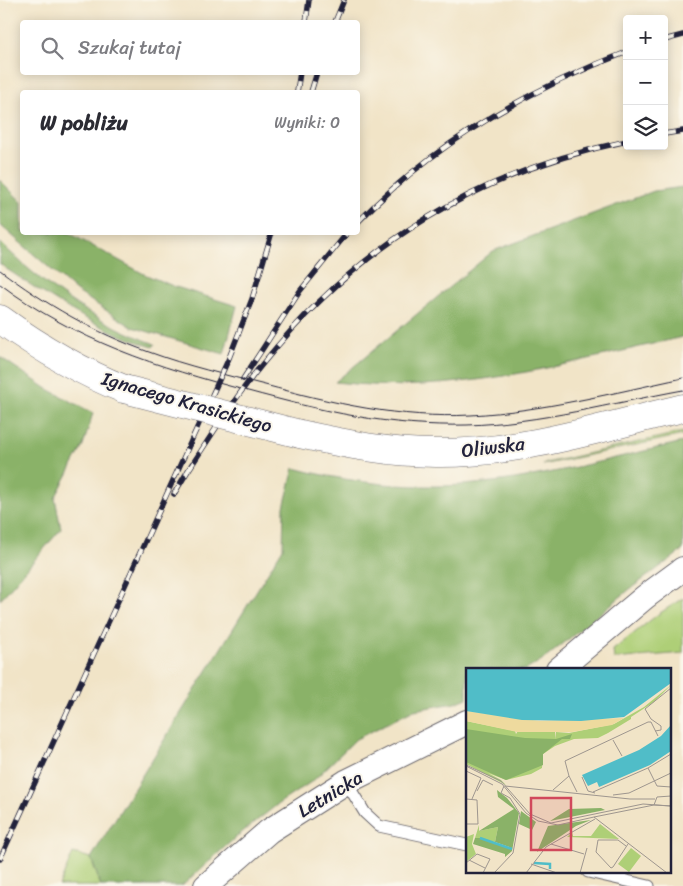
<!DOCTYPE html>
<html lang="pl">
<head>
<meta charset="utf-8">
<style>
	:root { --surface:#fff; --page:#f2f2f3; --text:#2b2b33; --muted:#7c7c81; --line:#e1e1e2 }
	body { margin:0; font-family:Sriracha,sans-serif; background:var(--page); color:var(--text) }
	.controls { position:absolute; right:15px; top:15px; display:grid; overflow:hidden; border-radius:5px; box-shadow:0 2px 12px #0003 }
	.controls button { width:45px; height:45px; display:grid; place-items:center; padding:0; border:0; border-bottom:1px solid var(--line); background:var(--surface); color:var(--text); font:25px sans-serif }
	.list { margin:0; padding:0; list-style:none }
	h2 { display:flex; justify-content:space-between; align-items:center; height:65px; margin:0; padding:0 20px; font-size:21px }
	h2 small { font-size:16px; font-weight:400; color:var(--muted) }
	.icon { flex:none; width:28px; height:28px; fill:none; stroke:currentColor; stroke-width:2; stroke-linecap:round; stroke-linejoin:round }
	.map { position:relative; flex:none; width:683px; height:886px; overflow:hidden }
	.search { position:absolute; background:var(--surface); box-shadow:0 2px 12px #0003; left:20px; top:20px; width:340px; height:55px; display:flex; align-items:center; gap:12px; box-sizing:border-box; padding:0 18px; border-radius:5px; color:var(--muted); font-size:19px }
	.panel { position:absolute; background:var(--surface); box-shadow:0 2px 12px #0003; left:20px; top:90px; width:340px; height:145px; border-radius:5px }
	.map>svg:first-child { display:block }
	.green { fill:#aecf77; stroke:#687859 }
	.forest { fill:#8ab268; stroke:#566a52 }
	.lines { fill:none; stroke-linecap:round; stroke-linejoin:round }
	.service-casing { stroke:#6a666c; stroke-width:13 }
	.minor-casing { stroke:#6a666c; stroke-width:26 }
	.tertiary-casing { stroke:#6a666c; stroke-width:29 }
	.service { stroke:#fff; stroke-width:11 }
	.minor { stroke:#fff; stroke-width:24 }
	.tertiary { stroke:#fff; stroke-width:28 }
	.tram { stroke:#22223b; stroke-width:1 }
	.rail-casing { stroke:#22223b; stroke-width:5.5 }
	.rail { stroke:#fbf7ec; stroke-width:4; stroke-dasharray:11; stroke-linecap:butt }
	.tertiary-bridge-casing { stroke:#6a666c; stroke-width:29; stroke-linecap:butt }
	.tertiary-bridge { stroke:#fff; stroke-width:28 }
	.labels { text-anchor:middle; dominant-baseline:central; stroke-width:4; stroke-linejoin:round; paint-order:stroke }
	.street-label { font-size:19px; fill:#22223b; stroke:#fbf7ec }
	.inset-river { fill:none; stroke:#50bdc8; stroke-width:2.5 }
	.inset-road { fill:none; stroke:#9e968f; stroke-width:1 }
	.view { fill:#d1495b; fill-opacity:0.15; stroke:#d1495b; stroke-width:2.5 }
	.inset-edge { fill:none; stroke:#22223b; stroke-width:2.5 }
</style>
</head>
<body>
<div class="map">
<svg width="683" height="886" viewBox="0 0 683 886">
	<rect width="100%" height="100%" fill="#fbf7ec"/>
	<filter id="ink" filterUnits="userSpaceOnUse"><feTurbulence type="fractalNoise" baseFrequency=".02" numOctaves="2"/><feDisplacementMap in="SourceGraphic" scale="10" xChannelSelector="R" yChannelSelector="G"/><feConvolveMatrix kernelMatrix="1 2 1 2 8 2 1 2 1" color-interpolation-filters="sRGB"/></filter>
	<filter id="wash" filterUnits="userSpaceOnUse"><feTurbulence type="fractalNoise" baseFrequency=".0096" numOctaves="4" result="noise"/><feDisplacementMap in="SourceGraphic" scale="20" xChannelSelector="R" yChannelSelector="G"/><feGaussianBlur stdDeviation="1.12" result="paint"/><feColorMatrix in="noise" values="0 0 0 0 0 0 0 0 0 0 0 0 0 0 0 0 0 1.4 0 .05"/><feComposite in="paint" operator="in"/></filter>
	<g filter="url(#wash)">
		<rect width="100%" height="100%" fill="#f1e4c7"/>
		<path class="green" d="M683 432V435L543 465 546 463Z
			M683 598V653L614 659 613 650 657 615Z
			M73 853 91 858 101 886H59Z"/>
		<path class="forest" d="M0 180 22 202V232L69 233 144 274 173 286 237 306 224 354 132 327 76 291 0 225Z
			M683 187V337C567 363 455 397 335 382L493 251 654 191Z
			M0 242C44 287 96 322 155 344L153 347C99 331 52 299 5 268L0 264Z
			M0 357 46 388 93 413 83 446 55 498 61 529 0 600Z
			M683 442V550L630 589 548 656 526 670H467V698L455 703 414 710 356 739 314 780 278 804 236 837 182 886H101L91 858 283 548 284 507 294 468C339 480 389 487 437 486 520 485 602 460 683 442Z"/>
	</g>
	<g filter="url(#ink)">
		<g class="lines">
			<g class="service-casing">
				<path id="service" d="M346 782 365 813 379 826 467 845
					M588 872 649 886"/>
			</g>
			<g class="minor-casing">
				<path id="minor" d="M558 670 645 597 683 569
					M206 886 269 831 346 782 467 722"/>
			</g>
			<g class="tertiary-casing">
				<path id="tertiary" d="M0 319C39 347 79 371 124 389
					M300 434C345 444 390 453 436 453 519 454 603 427 683 408"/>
			</g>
			<use href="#service" class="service"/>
			<use href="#minor" class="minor"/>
			<use href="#tertiary" class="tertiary"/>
			<path class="tram" d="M0 270C45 304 95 333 149 352 187 366 226 375 265 385 333 403 400 419 471 415 542 411 613 393 683 378
				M0 284C76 341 157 367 248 391 322 411 389 427 467 425 540 423 612 403 683 390"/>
			<g class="rail-casing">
				<path id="rail" d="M306 22 309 0
					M335 22 344 0
					M664 40 683 35
					M297 92 300 72
					M311 92 317 72
					M664 134 683 131
					M358 222C432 145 527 90 627 52
					M243 379 300 291 348 232
					M188 471C212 434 236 396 264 362 360 244 478 172 627 141
					M174 494 192 464
					M0 859 229 358 252 299 272 232"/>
			</g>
			<use href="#rail" class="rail"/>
			<g class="tertiary-bridge-casing">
				<path id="tertiary-bridge" d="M124 389 300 434"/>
			</g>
			<use href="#tertiary-bridge" class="tertiary-bridge"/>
		</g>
	</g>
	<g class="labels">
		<g class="street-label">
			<text transform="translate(187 402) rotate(16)">Ignacego Krasickiego</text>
			<text transform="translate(493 447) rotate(-7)">Oliwska</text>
			<text transform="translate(330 794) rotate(-31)">Letnicka</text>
		</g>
	</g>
	<g transform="translate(466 668)">
		<rect width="205" height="205" fill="#f1e4c7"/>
		<path d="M205 17 188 34 165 49V51L142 65 132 70 108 71 89 78 77 86 76 100 65 106 40 112 22 105 35 112 40 117 0 96V53L49 63 50 66 52 63 89 64V71L90 64 103 65 148 56 178 39ZM134 156 153 171 101 169 106 164 107 168H125ZM13 157V163L32 159 29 174 9 170ZM8 166 6 176 10 186 0 194V169ZM165 180 175 188 163 204 152 196Z" fill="#aecf77"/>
		<path d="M0 61 59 70 90 71 106 66 104 71H96L77 86V97L40 112 0 94ZM31 122 41 130 53 145 46 183 39 189V186L7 176 9 170H14L46 180 29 174 32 159 13 163 48 141 32 129ZM103 141 135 140 139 142 84 153ZM55 143 70 154 64 166V161L53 156ZM125 152 110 158 71 184 82 158Z" fill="#8ab268"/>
		<path d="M0 43 74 53 158 50 146 57 106 64H51L0 53Z" fill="#eeda9e"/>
		<path d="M0 0H205V15L158 49 115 53 56 52 0 43ZM205 57V83L184 97 133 119 131 114 122 118 116 107 173 82 195 68Z" fill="#50bdc8"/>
		<path class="inset-river" d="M14 170 46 181M68 195 84 196V201"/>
		<path class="inset-road" d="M189 63 195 62V58L185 51 179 41 205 20M147 72 156 88M205 86 182 100 191 118 205 119M0 97 35 113 64 146 85 155 177 136 205 138M0 98 36 116 60 145 72 153 92 157 128 149M0 103 15 110 6 131M103 108 111 124M116 109 122 123 129 125M39 118 164 131M87 122 103 108 99 93 182 54H185L192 68M11 123 17 112 27 117M127 124 182 100M147 127 163 125 205 105M0 131 11 132 12 156H0M164 131H189M188 137 205 138M85 176 118 186M160 178 152 172H132L130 184 145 200 147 199 162 176M3 192 19 200M0 195 11 186 24 191 17 205M65 196 91 205M28 205 47 185 54 146 44 130 35 125 38 118M60 205 80 179 129 151M114 205 121 180M201 205 128 149 188 137 191 129 205 128"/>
		<path class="view" d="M65 130H105V182H65Z"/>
		<rect width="205" height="205" class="inset-edge"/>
	</g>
</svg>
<div class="controls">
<button>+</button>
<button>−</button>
<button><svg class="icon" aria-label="layers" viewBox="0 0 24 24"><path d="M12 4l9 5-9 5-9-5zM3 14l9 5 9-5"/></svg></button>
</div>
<div class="search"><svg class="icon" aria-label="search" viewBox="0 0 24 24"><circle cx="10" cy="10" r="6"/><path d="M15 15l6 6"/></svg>Szukaj tutaj</div>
<section class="panel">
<h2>W pobliżu<small>Wyniki: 0</small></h2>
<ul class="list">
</ul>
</section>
</div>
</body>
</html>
